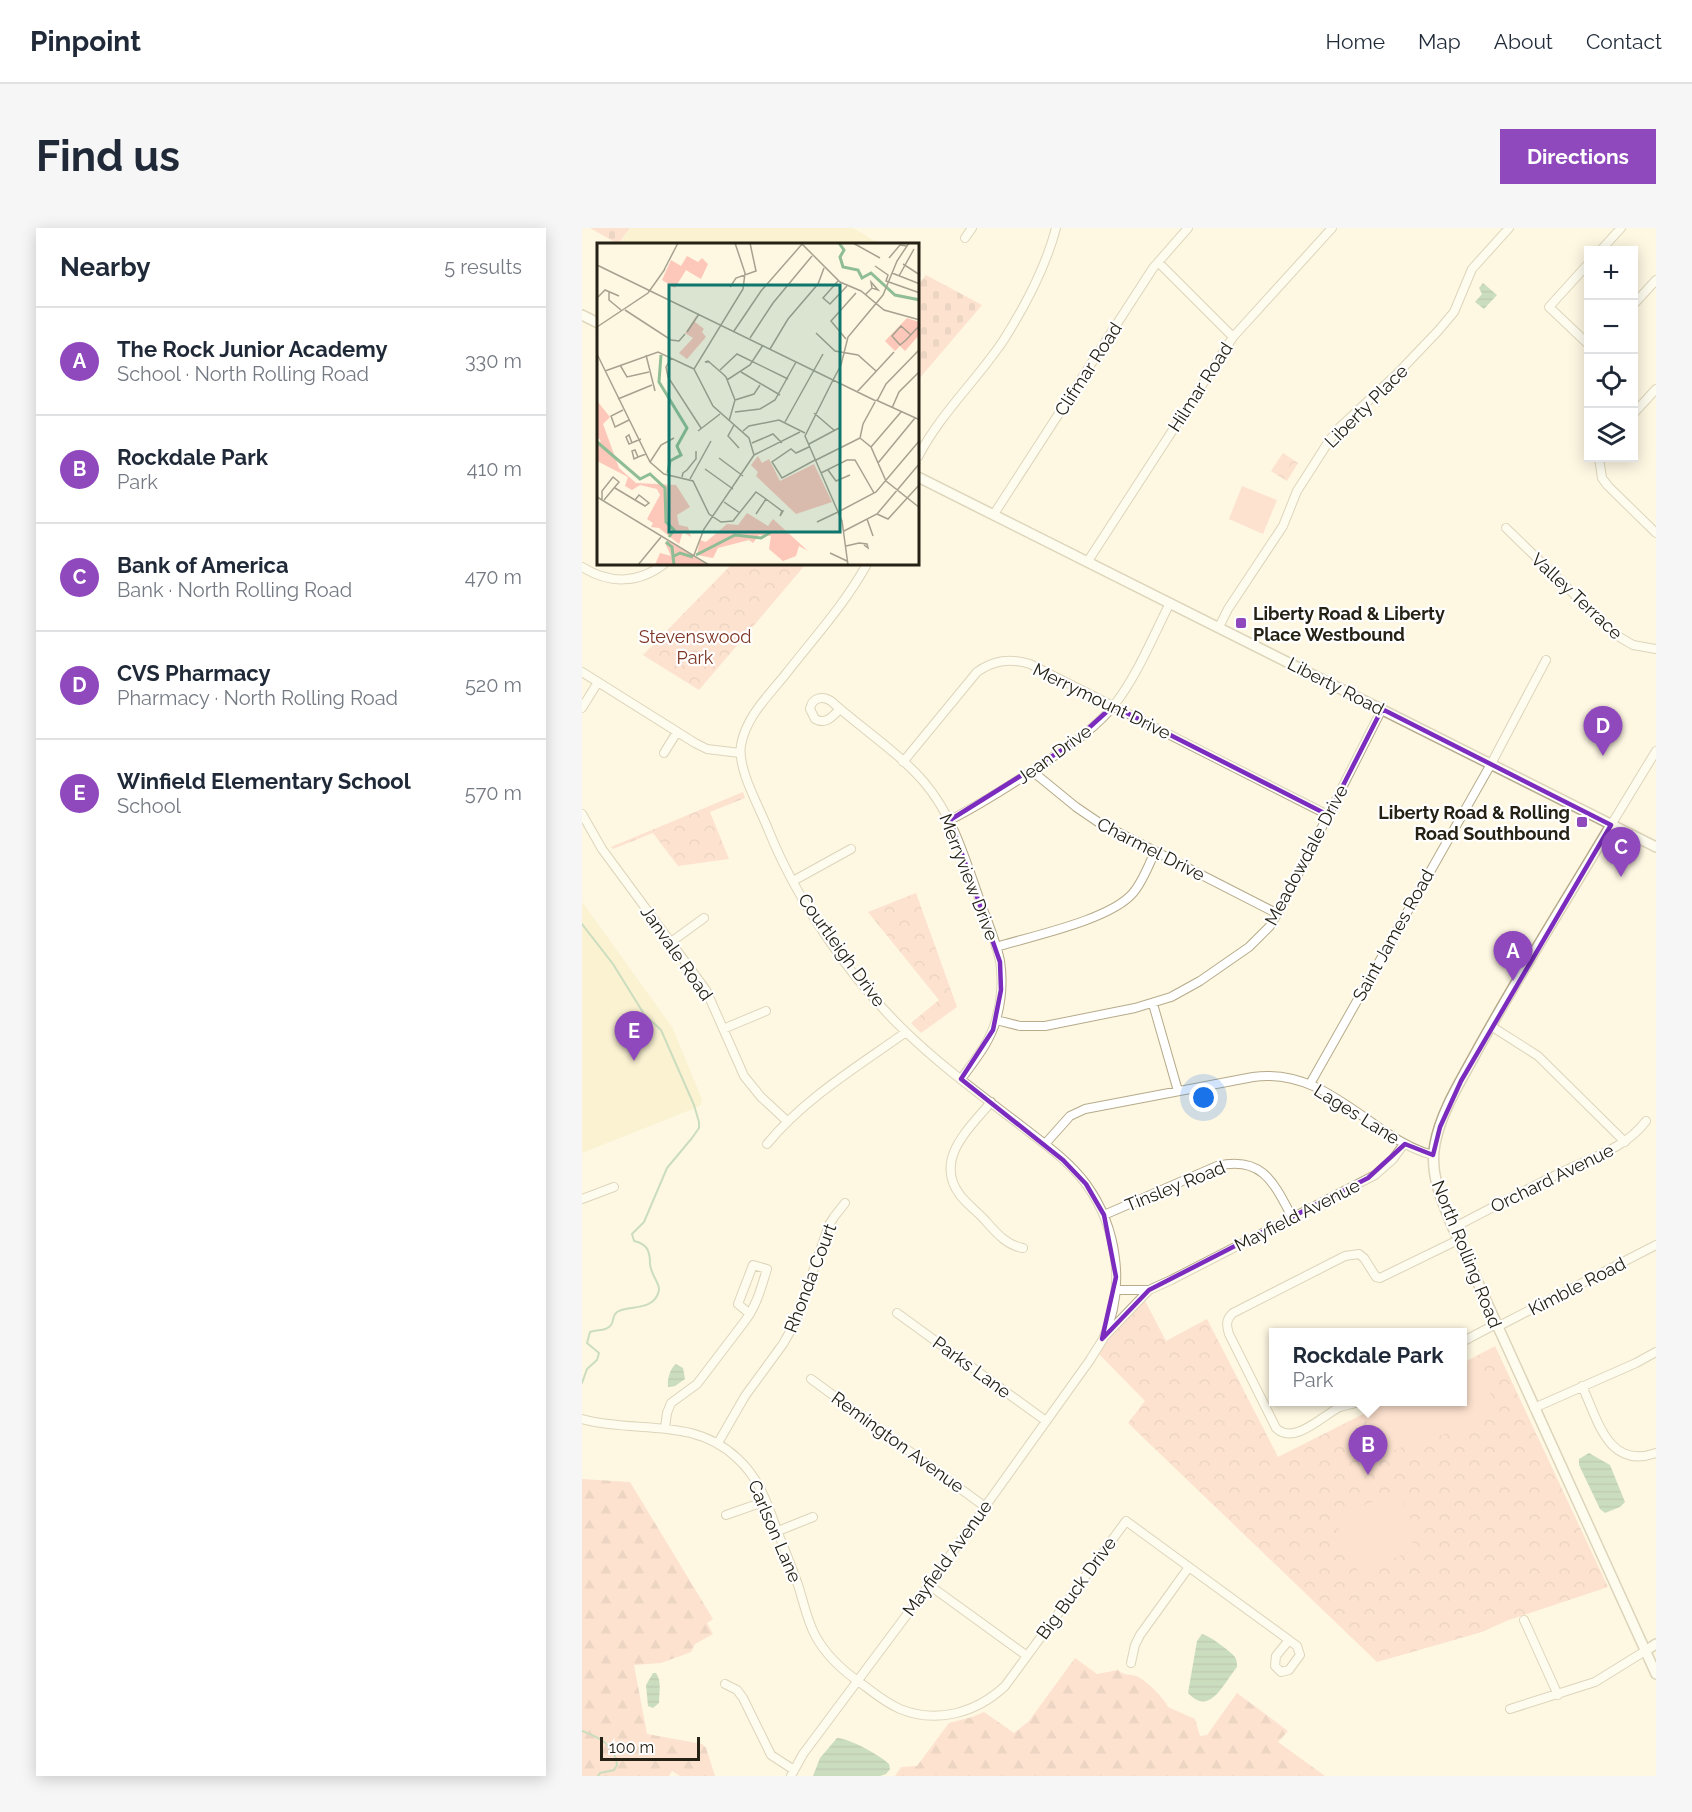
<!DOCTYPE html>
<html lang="en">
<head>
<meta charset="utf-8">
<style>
	:root { --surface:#fff; --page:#f6f6f7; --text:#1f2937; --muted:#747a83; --line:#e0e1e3; --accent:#8f49bd }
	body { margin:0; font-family:Raleway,sans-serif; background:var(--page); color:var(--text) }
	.controls { position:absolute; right:18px; top:18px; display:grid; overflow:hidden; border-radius:0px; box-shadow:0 3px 15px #0003 }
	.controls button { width:54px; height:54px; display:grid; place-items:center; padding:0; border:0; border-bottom:2px solid var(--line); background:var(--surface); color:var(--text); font:30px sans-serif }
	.scale { position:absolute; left:18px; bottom:15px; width:100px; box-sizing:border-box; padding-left:6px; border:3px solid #252114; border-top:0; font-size:16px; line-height:21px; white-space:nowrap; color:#252114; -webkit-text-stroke:4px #fff; paint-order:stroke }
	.you { position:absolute; left:622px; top:870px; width:21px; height:21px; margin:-15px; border:4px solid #fff; border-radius:50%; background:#1a73e8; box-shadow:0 0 0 9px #1a73e833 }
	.badge { display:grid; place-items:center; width:39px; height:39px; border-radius:50%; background:var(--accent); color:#fff; font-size:20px; font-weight:700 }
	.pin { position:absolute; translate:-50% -50px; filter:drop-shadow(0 2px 3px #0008) }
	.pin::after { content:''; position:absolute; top:32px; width:21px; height:18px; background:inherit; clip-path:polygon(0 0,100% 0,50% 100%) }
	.popup { position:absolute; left:687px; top:1100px; width:198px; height:78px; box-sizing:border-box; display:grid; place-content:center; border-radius:0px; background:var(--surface); filter:drop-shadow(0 2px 4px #0005); font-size:20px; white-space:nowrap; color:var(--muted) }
	.popup b { font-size:22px; color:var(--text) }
	.popup::after { content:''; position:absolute; left:50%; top:100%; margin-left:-12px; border:12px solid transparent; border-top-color:var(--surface) }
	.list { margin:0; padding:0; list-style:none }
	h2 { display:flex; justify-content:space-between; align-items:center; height:78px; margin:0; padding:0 24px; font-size:26px }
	h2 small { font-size:20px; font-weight:400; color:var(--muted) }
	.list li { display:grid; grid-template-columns:39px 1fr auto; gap:18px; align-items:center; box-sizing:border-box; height:108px; padding:0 24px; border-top:2px solid var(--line) }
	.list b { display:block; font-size:22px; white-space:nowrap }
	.list p { margin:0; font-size:20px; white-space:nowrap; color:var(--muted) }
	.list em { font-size:20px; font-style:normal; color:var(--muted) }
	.icon { flex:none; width:33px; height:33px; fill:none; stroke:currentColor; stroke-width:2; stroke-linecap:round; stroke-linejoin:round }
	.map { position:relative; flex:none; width:1074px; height:1548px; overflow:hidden; border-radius:0px }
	header { display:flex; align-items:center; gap:36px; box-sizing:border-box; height:84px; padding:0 30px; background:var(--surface); border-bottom:2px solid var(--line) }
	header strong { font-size:28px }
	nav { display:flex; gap:33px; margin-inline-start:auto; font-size:21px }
	.intro { display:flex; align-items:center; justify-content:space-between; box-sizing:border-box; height:144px; padding:0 36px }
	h1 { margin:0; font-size:42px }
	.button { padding:15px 27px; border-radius:0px; background:var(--accent); color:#fff; font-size:21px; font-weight:700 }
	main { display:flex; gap:36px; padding:0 36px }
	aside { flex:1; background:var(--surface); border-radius:0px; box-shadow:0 3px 15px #0003 }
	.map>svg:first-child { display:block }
	.built { fill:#f8eabf }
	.forest { fill:url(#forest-firs) }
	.cemetery { fill:url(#cemetery-stones) }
	.park { fill:url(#park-crowns) }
	.garden { fill:#fdc7b9 }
	.water { fill:url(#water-rules) }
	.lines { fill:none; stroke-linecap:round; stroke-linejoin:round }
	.stream { stroke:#8fbd95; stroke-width:2 }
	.minor-casing { stroke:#b6ab8a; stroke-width:10 }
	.major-casing { stroke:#b6ab8a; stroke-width:12 }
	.minor { stroke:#fff; stroke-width:8 }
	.major { stroke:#fff; stroke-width:9 }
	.marked { fill:none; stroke:#7b2cbf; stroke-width:4.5; stroke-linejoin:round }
	.poi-dot { fill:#8f49bd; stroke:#fff; stroke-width:2 }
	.labels { text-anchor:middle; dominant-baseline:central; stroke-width:4.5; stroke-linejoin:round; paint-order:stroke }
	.street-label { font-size:18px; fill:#252114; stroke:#fff }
	.poi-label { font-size:18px; font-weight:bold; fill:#252114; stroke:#fff; text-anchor:start }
	.park-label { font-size:18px; fill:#7d3524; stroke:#fff }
	.inset-river { fill:none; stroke:#8fbd95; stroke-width:3 }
	.inset-road { fill:none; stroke:#a7a190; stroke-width:1.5 }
	.view { fill:#0f766e; fill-opacity:0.15; stroke:#0f766e; stroke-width:3 }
	.inset-edge { fill:none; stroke:#252114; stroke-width:3 }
</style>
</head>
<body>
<header>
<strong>Pinpoint</strong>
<nav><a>Home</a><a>Map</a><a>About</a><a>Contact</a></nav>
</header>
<div class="intro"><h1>Find us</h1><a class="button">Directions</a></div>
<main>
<aside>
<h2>Nearby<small>5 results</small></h2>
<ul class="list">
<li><span class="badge">A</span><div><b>The Rock Junior Academy</b><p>School · North Rolling Road</p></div><em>330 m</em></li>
<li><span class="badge">B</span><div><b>Rockdale Park</b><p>Park</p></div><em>410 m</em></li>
<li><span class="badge">C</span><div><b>Bank of America</b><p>Bank · North Rolling Road</p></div><em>470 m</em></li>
<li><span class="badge">D</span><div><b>CVS Pharmacy</b><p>Pharmacy · North Rolling Road</p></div><em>520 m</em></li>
<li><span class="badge">E</span><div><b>Winfield Elementary School</b><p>School</p></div><em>570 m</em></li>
</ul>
</aside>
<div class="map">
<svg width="1074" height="1548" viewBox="0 0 1074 1548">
	<defs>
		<pattern id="forest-firs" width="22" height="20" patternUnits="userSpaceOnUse" patternTransform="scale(1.5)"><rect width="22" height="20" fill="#fdc7b9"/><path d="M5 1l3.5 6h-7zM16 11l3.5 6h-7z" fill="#d9ab9e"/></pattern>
		<pattern id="cemetery-stones" width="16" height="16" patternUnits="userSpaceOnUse" patternTransform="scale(1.5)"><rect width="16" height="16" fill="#fdc7b9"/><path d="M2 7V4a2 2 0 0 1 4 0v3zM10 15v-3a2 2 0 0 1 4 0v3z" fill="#d9ab9e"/></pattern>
		<pattern id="park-crowns" width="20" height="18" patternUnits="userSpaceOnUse" patternTransform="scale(1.5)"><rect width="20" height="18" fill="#fdc7b9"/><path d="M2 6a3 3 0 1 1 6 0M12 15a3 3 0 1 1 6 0" fill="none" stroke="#d9ab9e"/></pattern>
		<pattern id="water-rules" width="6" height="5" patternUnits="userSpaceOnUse" patternTransform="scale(1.5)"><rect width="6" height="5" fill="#8fbd95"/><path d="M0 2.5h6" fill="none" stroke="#759978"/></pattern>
	</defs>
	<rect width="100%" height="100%" fill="#fef7e2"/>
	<path class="built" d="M48 0H271L298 16H37Z
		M0 674 90 799 120 871 118 878 0 925Z"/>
	<path class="forest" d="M0 1251 48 1254 131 1391 125 1395 131 1406 113 1416 109 1424 79 1435 52 1437 65 1506 120 1516 124 1520 133 1548H98L90 1543 87 1548H0Z
		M493 1430 515 1446 536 1442C542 1448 547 1446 554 1448 565 1453 581 1469 586 1479L613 1491 618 1508 625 1507 655 1465 706 1503 696 1514 743 1548H313L319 1539 335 1538 367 1495 390 1489 402 1484 432 1505 447 1493Z"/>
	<path class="cemetery" d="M8 0H48L36 16Z
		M344 47 400 77 336 152V57Z"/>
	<path class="park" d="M701 225 716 235 705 253 689 243Z
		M150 336H224L117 462 61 427Z
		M161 564 163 570 128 584 147 631 96 638 71 605 31 621 29 619Z
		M334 665 375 779 339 805 329 795 357 772 286 684Z
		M562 1071 584 1113 625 1091 696 1229 805 1174H880L881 1135 913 1118 1026 1359 924 1393 900 1404 795 1434 546 1195 563 1173 516 1125 538 1096Z"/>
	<path class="garden" d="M660 258 695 272 681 306 647 291Z
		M894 1131 916 1184 838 1216 835 1212 800 1228 782 1187 809 1174H880L881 1138Z
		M816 1263 837 1311 830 1314 833 1321 777 1346 752 1290Z"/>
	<path class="water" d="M901 55 915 67 902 81 893 74 900 66 897 60Z
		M94 1136 101 1140 103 1151 93 1158 86 1159C85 1152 88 1140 94 1136Z
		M1007 1225 1028 1237 1043 1274 1038 1279 1023 1285 1018 1281 997 1237V1231Z
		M620 1406C628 1408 647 1422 653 1429 655 1433 655 1435 655 1439 641 1456 628 1489 606 1465L615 1413Z
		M71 1445H74C80 1453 77 1465 77 1475L71 1480 66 1478 64 1457Z
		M255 1510C269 1511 297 1527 307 1536L308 1541 304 1546 298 1548H231L238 1530Z"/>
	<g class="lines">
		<path class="stream" d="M0 696 31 736 62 786 79 802 112 877 117 894V900L110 910 85 940 62 994 50 1006 52 1013C66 1016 68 1024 68 1036 69 1047 78 1056 77 1062 73 1084 45 1077 35 1084 30 1088 32 1093 29 1097 24 1104 15 1101 8 1104L5 1115 17 1125 15 1132 5 1141 0 1155
			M0 1503C16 1509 34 1517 35 1537L32 1542 18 1545 16 1548"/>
		<g class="minor-casing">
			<path id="minor" d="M383 10 390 0
				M1019 22 1039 0
				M576 34 651 109
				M1006 36 967 79 1006 116
				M1052 76 1074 52
				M1052 185 1074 161
				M336 229C358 186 394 153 421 113 442 80 464 38 474 0
				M1017 230 1020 250 1026 258 1074 305
				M412 286 571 40 606 0
				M924 300 1034 407 1051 417 1074 421
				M506 333 651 109 750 0
				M0 339C27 356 56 356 82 336
				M637 399 646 381 701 298 715 263 747 213 757 200 814 147 856 103 872 84 890 41 927 0
				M0 444 113 515 125 521 158 525
				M0 480 16 454
				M258 481C250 489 244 497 233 491L228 481C230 470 240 467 249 473 279 500 316 524 342 554 371 588 383 631 398 673 405 693 414 713 418 733 421 752 419 774 414 792 408 814 393 832 379 851
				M82 525 95 504
				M321 534 395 444C412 432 428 430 448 436L746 587
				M450 543 494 579 516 594 696 686
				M0 586 20 621 124 762 162 848 179 869 205 893
				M368 592C401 575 432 555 462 535 488 517 514 500 533 476 556 446 571 408 588 375
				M1029 597 1074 523
				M211 653 269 621
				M89 714 122 690
				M414 719C450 708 528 692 551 665 561 653 567 637 573 623
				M571 776 596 863
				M414 792 438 798H463L553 780 589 769 618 753 667 719 688 698 701 676 800 481
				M909 798 956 828 1043 914
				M141 801 184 783
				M728 856 909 536 964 432
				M409 874C388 900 351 931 378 967 384 975 393 982 401 990 413 1003 423 1017 441 1020
				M185 916C223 870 275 839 324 804
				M463 916 488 888 503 881 671 849C725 841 763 877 805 905 820 915 834 923 851 927
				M0 971 32 959
				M522 987 635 938C680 927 692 955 710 989
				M871 1000C907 981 942 963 978 945 1008 930 1043 921 1064 893
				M534 1062H567L589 1052 793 947 811 931 822 916
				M315 1085 464 1193
				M915 1099 1074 1017
				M523 1108 567 1062
				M880 1114 914 1096
				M229 1151 402 1278
				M1000 1158C1016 1192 1026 1242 1074 1225
				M777 1174C771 1176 764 1177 758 1179 741 1187 712 1218 694 1200L647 1106C644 1097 644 1091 651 1085L763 1028 777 1026 782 1030 794 1049 798 1050 876 1012
				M952 1180 1054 1135 1074 1124
				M0 1191C54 1206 110 1188 155 1230 178 1251 186 1277 196 1305 203 1323 211 1341 217 1360 222 1376 225 1392 233 1407 244 1428 261 1443 280 1456 292 1465 304 1475 318 1481 355 1496 394 1485 423 1458L544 1293 607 1339 611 1342 707 1412 715 1418 718 1427 707 1442 699 1444 693 1438 694 1428 707 1412
				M83 1200 85 1185 89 1175 115 1156 163 1093C175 1077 179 1060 185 1041L171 1037 156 1076 168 1086
				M136 1215 163 1168 201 1116 214 1093 247 997 252 989 263 975
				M144 1287 184 1273
				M196 1303 231 1289
				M347 1357 445 1428
				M942 1392 976 1467
				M549 1435 553 1417 558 1407 607 1339
				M143 1456 155 1462 161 1470 189 1527 212 1542
				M928 1481 1013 1454 1063 1423
				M209 1548 221 1526 347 1357 508 1132C512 1125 517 1118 521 1111 544 1061 536 1000 504 956 488 934 464 917 442 900 402 869 360 839 324 804 268 751 214 671 186 601 177 578 155 541 159 517 164 489 186 468 203 447 231 411 263 376 285 336"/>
		</g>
		<g class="major-casing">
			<path id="major" d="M0 87 16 95
				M336 249 1074 619
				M1029 597C985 671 938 745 896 821 880 851 859 883 853 916 847 946 860 973 871 1000L1074 1446
				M1063 1423 1074 1416"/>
		</g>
		<use href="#minor" class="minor"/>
		<use href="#major" class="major"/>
	</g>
	<path d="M0 0H1074V1548H0ZM531 478 746 587 800 481 1029 597 879 853 858 899 851 927 823 916 786 950 567 1062 520 1111 534 1049 522 987 504 956 481 932 379 851 411 802 419 762 418 734 368 592 488 517Z" fill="#fef7e2" fill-opacity=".55" fill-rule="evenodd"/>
	<path class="marked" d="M531 478 746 587 800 481 1029 597 879 853 858 899 851 927 823 916 786 950 567 1062 520 1111 534 1049 522 987 504 956 481 932 379 851 411 802 419 762 418 734 368 592 488 517Z"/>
	<g class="poi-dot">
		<rect x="653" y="389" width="12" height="12" rx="3"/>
		<rect x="994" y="588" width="12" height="12" rx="3"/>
	</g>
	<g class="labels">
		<g class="street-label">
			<text transform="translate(506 141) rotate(-57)">Clifmar Road</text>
			<text transform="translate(618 159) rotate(-57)">Hilmar Road</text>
			<text transform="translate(784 178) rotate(-45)">Liberty Place</text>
			<text transform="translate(995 368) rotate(43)">Valley Terrace</text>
			<text transform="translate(754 458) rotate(27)">Liberty Road</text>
			<text transform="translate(520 473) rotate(26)">Merrymount Drive</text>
			<text transform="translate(472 526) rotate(-36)">Jean Drive</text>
			<text transform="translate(569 621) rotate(27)">Charmel Drive</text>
			<text transform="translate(724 627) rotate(-62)">Meadowdale Drive</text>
			<text transform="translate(387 649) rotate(69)">Merryview Drive</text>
			<text transform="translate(811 707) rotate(-61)">Saint James Road</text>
			<text transform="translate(260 722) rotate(54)">Courtleigh Drive</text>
			<text transform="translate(95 725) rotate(55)">Janvale Road</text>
			<text transform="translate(775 886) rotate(32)">Lages Lane</text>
			<text transform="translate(970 950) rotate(-26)">Orchard Avenue</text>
			<text transform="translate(593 958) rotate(-22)">Tinsley Road</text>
			<text transform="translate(715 987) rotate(-27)">Mayfield Avenue</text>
			<text transform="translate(885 1026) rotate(68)">North Rolling Road</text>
			<text transform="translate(228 1050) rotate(-69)">Rhonda Court</text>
			<text transform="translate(995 1058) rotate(-27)">Kimble Road</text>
			<text transform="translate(390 1139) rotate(36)">Parks Lane</text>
			<text transform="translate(316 1214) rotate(36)">Remington Avenue</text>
			<text transform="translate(193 1303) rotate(67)">Carlson Lane</text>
			<text transform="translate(365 1330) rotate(-54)">Mayfield Avenue</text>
			<text transform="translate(494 1360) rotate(-54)">Big Buck Drive</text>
		</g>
		<g class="poi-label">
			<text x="671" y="385">Liberty Road &amp; Liberty<tspan x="671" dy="21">Place Westbound</tspan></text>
			<text x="988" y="584" text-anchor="end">Liberty Road &amp; Rolling<tspan x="988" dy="21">Road Southbound</tspan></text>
		</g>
		<g class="park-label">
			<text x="113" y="408">Stevenswood<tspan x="113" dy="21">Park</tspan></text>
		</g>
	</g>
	<g transform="translate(15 15)">
		<rect width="322" height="322" fill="#fef7e2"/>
		<path d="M310 75 322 79V92L308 108 303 103 298 108 288 98Z" fill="#fdc7b9"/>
		<path d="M0 158 13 174 6 181 22 225 39 240 79 242 93 264 80 272 82 282 91 284 94 294 86 289 82 301 62 285 54 284 56 280 50 276 63 252 60 246 43 242 35 247 28 243 31 234 0 218V200L4 198 0 193ZM150 270 171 283 176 276 211 308 202 303 199 313 186 318 172 306 174 293 162 292 156 300 152 297 121 305 116 315 100 312 103 297 109 299 130 281 141 282ZM71 298 110 322H58L63 310 74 313 68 300Z" fill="#fdc7b9"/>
		<path d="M90 13 101 19 105 15 111 21 104 36 89 27 78 45 65 37 74 17 84 23Z" fill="#fdc7b9"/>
		<path d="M100 72 98 79 107 86 105 89 109 94 90 116 82 110 96 95 88 90ZM161 213 165 220 172 216 183 238 217 221 235 259 199 271 159 233 161 229 154 222Z" fill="#fdc7b9"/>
		<path class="inset-river" d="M242 0 247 7 243 14 246 24 261 27 265 35 274 30 298 52 323 57M64 112 62 139 90 185 80 203 84 212 73 218 71 230M0 199 43 236 53 231 68 245 69 279 77 287 72 294M69 299 75 304 77 322M99 312 138 292 164 295 174 289M77 313 83 310 96 314"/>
		<path class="inset-road" d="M204 0 243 39 264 48 287 67 323 77M256 0 283 15M292 15 303 2 310 3M306 21 323 32M0 22 279 158M278 23 291 32 289 38 323 50M67 27 81 0M295 30 323 41M302 33 317 6M241 38 226 55 233 61 250 43M133 44 139 35 159 28 153 0M12 48V57L24 67M269 51 275 45 281 47 274 39 275 45M0 55 8 47 22 53M28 67 74 97 82 98 88 91M0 84 51 50 68 26M137 88 164 48 206 0M90 89 102 71M219 90 238 108 261 112 279 128M314 92 304 83 295 93 303 102 309 97 323 82M153 95 176 60 215 13M249 96 234 78 259 50M173 106 191 76 221 41 227 25M0 111 53 219 67 231 96 238 112 271 124 279 136 278 159 249 169 256 185 268H186L183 273 185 268M49 112 58 148M74 115 69 124 71 134 104 185M113 119H108L111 118 126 131 129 134 138 157 132 178M23 122 30 134 52 129M123 127 140 111 191 136M8 128 61 109 97 126M144 129 183 152M130 137 153 122 166 102M236 137 244 122 251 94 286 52 300 18 312 0M236 137 208 193 245 278 251 322M260 149 297 109M21 156 55 142M138 157 157 151 163 142M279 157 323 177M280 158 289 141 323 106M295 165 302 149 323 128M26 167 14 173 18 184 32 177M138 169 163 166 178 157 199 119M217 170 238 188M188 179 226 111M137 182 131 193 142 205M101 188 123 171M146 188 152 183 182 177 208 190M263 195 274 204 289 238 323 265M263 195 266 181 278 159M35 200 32 192 29 194 32 201 44 196M155 200 176 191 185 200M212 201 242 185M212 204 199 210 194 206 175 219 185 235 218 217M274 204 304 169M157 212 203 189M41 214 38 207 35 208 37 216 41 214 49 211M122 215 146 233M219 217 263 195M53 219 64 202 77 195M281 220 318 175M108 226 136 246M231 227 239 238 253 232M224 230 250 217H258L277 250M85 234 86 230 90 227 98 217 99 216V208V216M93 236 114 198M18 245 48 263 52 260 42 252 38 257M0 254 112 322M5 257V248L16 234 22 239 7 257M127 259 143 270M241 269 279 249 323 197M159 271 169 256M280 271 291 276 323 241M270 276 276 293M220 279 241 269M247 288 280 271 323 220M249 303 262 300 270 301 271 305 267 302M233 310 250 318M97 312 107 286 157 212 152 195 116 163 97 126 146 46 148 30 138 0M41 322 64 294"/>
		<path class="view" d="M72 42H243V289H72Z"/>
		<rect width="322" height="322" class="inset-edge"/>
	</g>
</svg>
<div class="controls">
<button>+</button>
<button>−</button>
<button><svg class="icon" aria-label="locate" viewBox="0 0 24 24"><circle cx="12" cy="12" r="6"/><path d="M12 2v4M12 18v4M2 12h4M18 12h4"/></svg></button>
<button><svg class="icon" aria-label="layers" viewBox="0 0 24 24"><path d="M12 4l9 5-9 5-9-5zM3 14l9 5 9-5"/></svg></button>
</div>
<div class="scale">100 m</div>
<div class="you"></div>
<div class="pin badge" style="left:931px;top:753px">A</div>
<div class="pin badge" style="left:786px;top:1247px">B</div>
<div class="popup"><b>Rockdale Park</b>Park</div>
<div class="pin badge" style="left:1039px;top:649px">C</div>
<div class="pin badge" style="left:1021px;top:528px">D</div>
<div class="pin badge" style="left:52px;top:833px">E</div>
</div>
</main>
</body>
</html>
